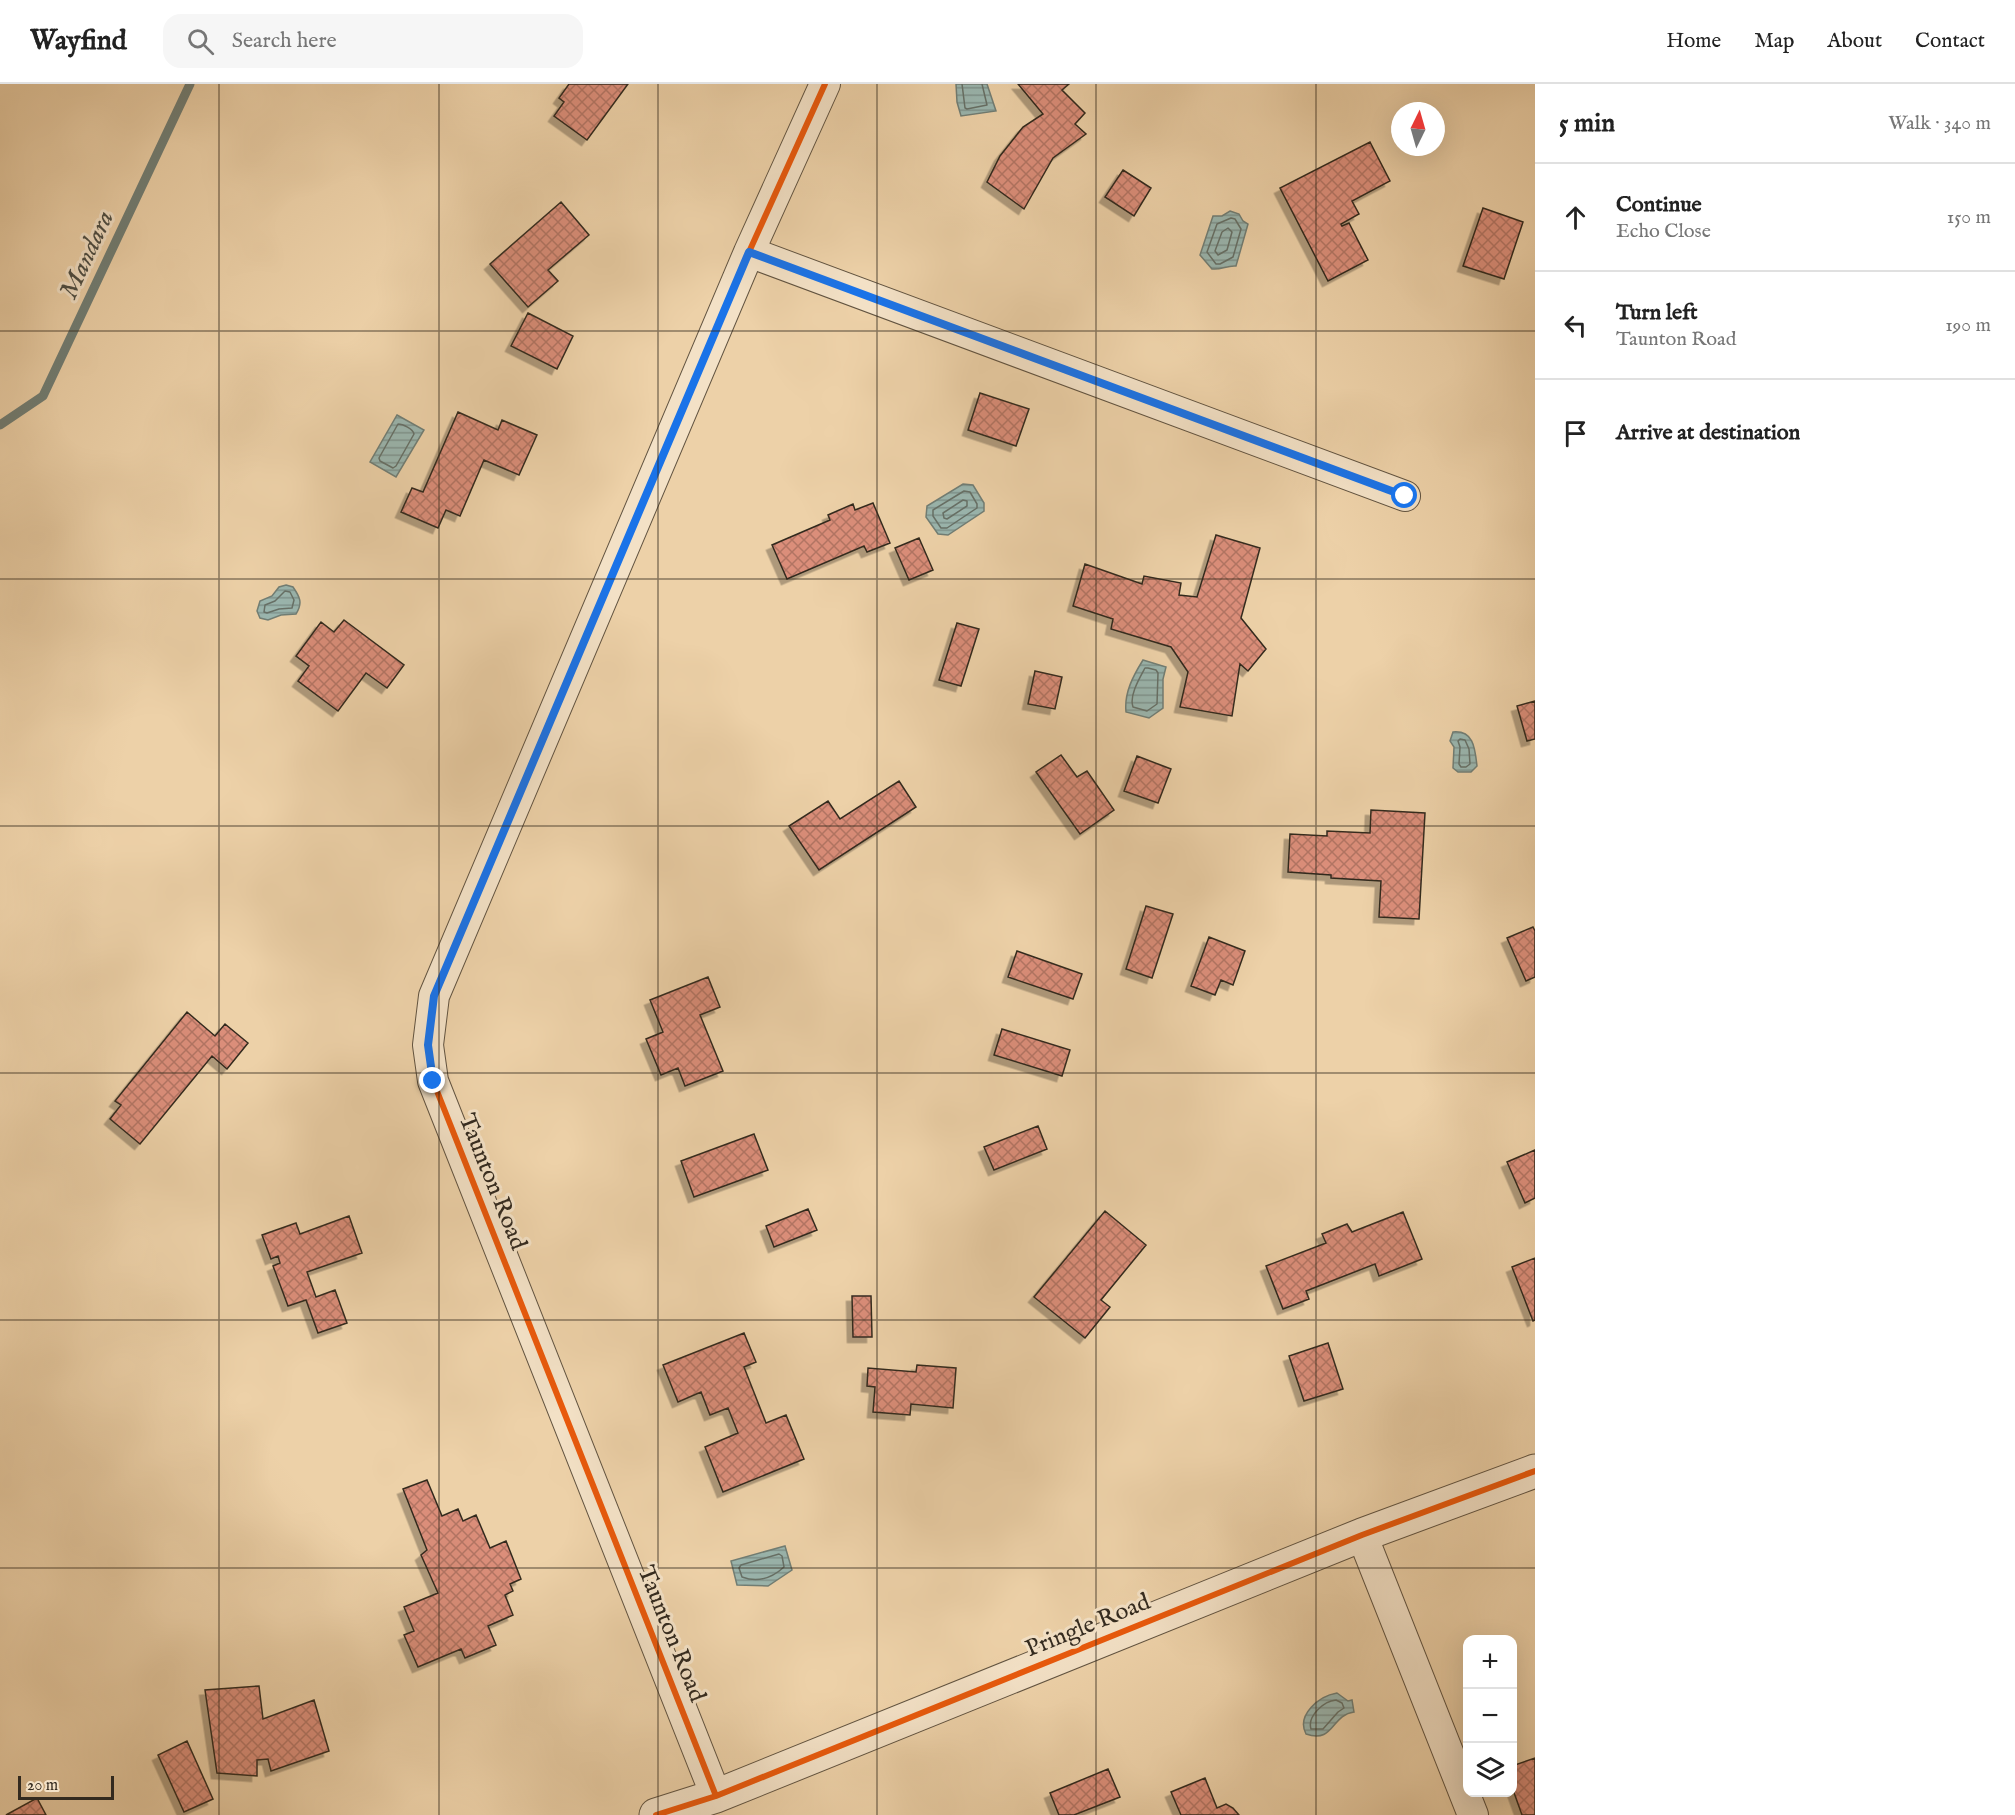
<!DOCTYPE html>
<html lang="en">
<head>
<meta charset="utf-8">
<style>
	:root { --surface:#fff; --page:#f6f6f6; --text:#222; --muted:#767676; --line:#e0e0e0 }
	body { margin:0; font-family:"IM FELL English",serif; background:var(--page); color:var(--text) }
	.controls { position:absolute; right:18px; bottom:18px; display:grid; overflow:hidden; border-radius:12px; box-shadow:0 6px 24px #0002 }
	.controls button { width:54px; height:54px; display:grid; place-items:center; padding:0; border:0; border-bottom:2px solid var(--line); background:var(--surface); color:var(--text); font:30px sans-serif }
	.compass { position:absolute; left:1391px; top:18px; width:54px; height:54px; border-radius:50%; background:var(--surface); box-shadow:0 6px 24px #0002; rotate:5deg }
	.scale { position:absolute; left:18px; bottom:15px; width:96px; box-sizing:border-box; padding-left:6px; border:3px solid #332a1f; border-top:0; font-size:16px; line-height:21px; white-space:nowrap; color:#332a1f; -webkit-text-stroke:4px #f3e1c6; paint-order:stroke }
	.stop { position:absolute; width:18px; height:18px; margin:-14px; border:4px solid #1a73e8; border-radius:50%; background:#fff }
	.stop.end { background:#1a73e8; border-color:#fff; box-shadow:0 2px 6px #0008 }
	.list { margin:0; padding:0; list-style:none }
	h2 { display:flex; justify-content:space-between; align-items:center; height:78px; margin:0; padding:0 24px; font-size:26px }
	h2 small { font-size:20px; font-weight:400; color:var(--muted) }
	.list li { display:grid; grid-template-columns:39px 1fr auto; gap:18px; align-items:center; box-sizing:border-box; height:108px; padding:0 24px; border-top:2px solid var(--line) }
	.list b { display:block; font-size:22px; white-space:nowrap }
	.list p { margin:0; font-size:20px; white-space:nowrap; color:var(--muted) }
	.list em { font-size:20px; font-style:normal; color:var(--muted) }
	.icon { flex:none; width:33px; height:33px; fill:none; stroke:currentColor; stroke-width:2; stroke-linecap:round; stroke-linejoin:round }
	.map { position:relative; flex:none; width:1535px; height:1731px; overflow:hidden }
	header { display:flex; align-items:center; gap:36px; box-sizing:border-box; height:84px; padding:0 30px; background:var(--surface); border-bottom:2px solid var(--line) }
	header strong { font-size:28px }
	nav { display:flex; gap:33px; margin-inline-start:auto; font-size:21px }
	.search { width:420px; height:54px; background:var(--page); display:flex; align-items:center; gap:15px; box-sizing:border-box; padding:0 21px; border-radius:18px; color:var(--muted); font-size:22px }
	main { display:flex }
	aside { flex:1; background:var(--surface) }
	.map>svg:first-child { display:block }
	.water { fill:url(#water-rules); stroke:#717e75; stroke-width:1.5 }
	.lines { fill:none; stroke-linecap:round; stroke-linejoin:round }
	.shore { stroke:#667067; stroke-width:1.5 }
	.stream { stroke:#717e75; stroke-width:9 }
	.building { fill:url(#building-cross-hatch); stroke:#332a1f; stroke-width:1.5; filter:url(#shadow) }
	.minor-casing { stroke:#625441; stroke-width:32 }
	.tertiary-casing { stroke:#625441; stroke-width:35 }
	.minor { stroke:#f3e1c6; stroke-width:30 }
	.tertiary { stroke:#f3e1c6; stroke-width:33 }
	.cycleway-casing { stroke:#f3e1c6; stroke-width:10 }
	.cycleway { stroke:#e8590c; stroke-width:6 }
	.route { stroke:#1a73e8; stroke-width:8 }
	.grid { fill:none; stroke:#332a1f; stroke-width:1.5; stroke-opacity:0.55 }
	.labels { text-anchor:middle; dominant-baseline:central; stroke-width:6; stroke-linejoin:round; paint-order:stroke }
	.street-label { font-size:24px; fill:#332a1f; stroke:#f3e1c6 }
	.water-label { font-size:26px; font-style:italic; fill:#4d4d43; stroke:#f3e1c6 }
</style>
</head>
<body>
<header>
<strong>Wayfind</strong>
<div class="search"><svg class="icon" aria-label="search" viewBox="0 0 24 24"><circle cx="10" cy="10" r="6"/><path d="M15 15l6 6"/></svg>Search here</div>
<nav><a>Home</a><a>Map</a><a>About</a><a>Contact</a></nav>
</header>
<main>
<div class="map">
<svg width="1535" height="1731" viewBox="0 0 1535 1731">
	<defs>
		<pattern id="water-rules" width="6" height="5" patternUnits="userSpaceOnUse" patternTransform="scale(1.5)"><rect width="6" height="5" fill="#9ab6af"/><path d="M0 2.5h6" fill="none" stroke="#7e948e"/></pattern>
		<pattern id="building-cross-hatch" width="8" height="8" patternUnits="userSpaceOnUse" patternTransform="scale(1.5)"><rect width="8" height="8" fill="#db8e7a"/><path d="M0 0l8 8M0 8l8-8" fill="none" stroke="#b27463"/></pattern>
		<filter id="shadow"><feDropShadow dx="-5.5" dy="5.5" stdDeviation="0" flood-color="#0004"/></filter>
	</defs>
	<rect width="100%" height="100%" fill="#edd1a8"/>
	<filter id="stains"><feTurbulence type="fractalNoise" baseFrequency=".00333" numOctaves="4"/><feColorMatrix values="0 0 0 0 .2 0 0 0 0 .09 0 0 0 0 .02 0 0 0 .5 -.17"/></filter>
	<radialGradient id="worn" r=".72"><stop offset=".6" stop-color="#630" stop-opacity="0"/><stop offset="1" stop-color="#630" stop-opacity=".3"/></radialGradient>
	<path class="water" d="M956 0H987L996 27 961 32 957 18Z
		M1230 127 1239 130 1243 137 1248 140 1236 182C1227 181 1222 186 1212 185L1200 171 1213 132H1222Z
		M397 331 424 346 396 393 370 378Z
		M963 400 973 401 984 419V427L948 451 938 450 926 433 927 422Z
		M286 501 293 503C300 513 303 519 296 530L281 531 268 536 260 534 257 527 260 517 272 512 279 503Z
		M1143 576 1166 583 1163 595V624L1149 634 1126 628C1124 609 1133 592 1143 576Z
		M1453 648C1474 646 1475 665 1477 682L1471 688H1458L1453 684 1454 663 1450 657Z
		M785 1462 792 1486 768 1502 737 1501 731 1477Z
		M1337 1609 1348 1617 1352 1616 1354 1628C1331 1631 1334 1660 1306 1650 1296 1631 1319 1612 1337 1609Z"/>
	<g class="lines">
		<path class="shore" d="M962 0 965 24 967 25 987 21 982 0
			M1231 134 1235 135 1241 145 1233 173 1220 180H1216L1207 168 1217 140Z
			M1228 144 1232 148 1227 166 1218 171 1215 167 1222 148Z
			M398 340C403 340 413 345 414 350L396 382 393 384 380 377 379 374Z
			M964 407 970 408 977 420V424L947 444H941L933 432V426Z
			M963 416 967 417V422L947 435 944 434 943 429Z
			M285 507 290 508 294 516 292 524 279 525 267 529 264 528 265 521 275 517Z
			M1148 584 1156 586 1158 589 1157 620 1147 627 1133 623C1129 612 1139 595 1145 584Z
			M1460 655 1465 656 1469 665 1470 680 1466 683H1461L1459 680 1460 663 1458 657Z
			M779 1470 782 1472 784 1483C772 1494 758 1499 742 1493L739 1484 741 1481Z
			M1336 1616 1342 1619 1344 1624 1338 1628 1323 1645H1311C1307 1632 1324 1617 1336 1616Z"/>
		<path class="stream" d="M0 341 43 312 190 0"/>
	</g>
	<path class="building" d="M569 0H628L587 56 554 32 564 18 559 14Z
		M1018 0H1069L1062 6 1085 29 1075 40 1086 50 1053 74 1024 125 987 98 1000 72 1023 43 1043 30Z
		M1370 58 1390 97 1352 117 1359 130 1341 140 1342 142 1349 139 1368 176 1328 197 1280 104Z
		M1123 86 1151 104 1134 132 1105 113Z
		M561 118 589 151 548 186 558 197 528 223 490 180Z
		M1483 124 1523 138 1504 195 1463 182Z
		M528 229 573 252 557 285 511 262Z
		M980 309 1029 325 1016 362 968 346Z
		M458 328 498 346 502 336 537 351 519 391 484 376 460 432 446 426 438 444 401 428 412 404 423 408Z
		M873 419 890 459 867 468 864 462 787 495 772 461 830 436 828 431 853 420 855 426Z
		M1216 451 1260 464 1241 534 1266 565 1248 587 1240 580 1232 632 1180 623 1188 588 1171 563 1111 545 1113 535 1073 522 1085 480 1142 500 1144 492 1181 499 1179 511 1197 513Z
		M919 454 933 486 909 496 895 464Z
		M344 536 404 581 387 604 366 589 338 627 298 597 309 582 296 572 321 538 334 548Z
		M957 539 979 545 961 602 939 596Z
		M1035 587 1062 593 1055 625 1028 620Z
		M1535 617V655L1527 657 1517 622Z
		M1061 671 1077 693 1087 687 1114 726 1080 750 1036 688Z
		M1137 672 1171 685 1158 719 1124 707Z
		M899 697 916 723 819 786 789 742 828 717 840 735Z
		M1371 726 1425 729 1419 835 1379 833 1381 797 1331 794V791L1288 788 1290 750 1327 752V747L1370 749Z
		M1146 822 1173 830 1152 894 1126 885Z
		M1533 843 1535 847V893L1526 897 1507 854Z
		M1209 853 1245 867 1233 901 1221 896 1215 911 1191 902Z
		M1017 867 1082 890 1073 915 1008 893Z
		M708 893 720 923 700 931 723 987 685 1002 678 984 661 991 646 955 663 948 650 916Z
		M187 928 215 952 225 940 248 959 227 985 212 972 140 1060 110 1035 121 1021 115 1017Z
		M1002 945 1070 966 1062 992 994 971Z
		M1038 1042 1047 1065 994 1086 984 1063Z
		M754 1050 768 1086 694 1113 681 1077Z
		M1535 1066V1114L1525 1119 1507 1078Z
		M808 1125 817 1146 774 1163 766 1142Z
		M1105 1127 1146 1161 1101 1216 1110 1223 1085 1254 1034 1213Z
		M1403 1128 1422 1175 1379 1192 1375 1180 1306 1207 1309 1215 1283 1225 1266 1182 1326 1159 1322 1150 1347 1140 1352 1148Z
		M349 1132 362 1169 307 1188 316 1213 335 1206 347 1239 318 1249 306 1216 288 1222 273 1182 280 1179 278 1172 271 1175 262 1151 296 1139 300 1150Z
		M1535 1174V1236L1533 1237 1512 1183Z
		M852 1212H871L872 1253H853Z
		M744 1249 756 1278 744 1283 766 1339 786 1331 804 1375 723 1408 705 1363 738 1349 728 1324 710 1331 701 1308 678 1318 663 1281Z
		M1328 1259 1343 1305 1304 1317 1289 1272Z
		M917 1281 956 1284 953 1324 911 1320 910 1331 873 1328 875 1303 867 1302 868 1284 916 1288Z
		M427 1396 442 1432 458 1425 463 1437 476 1431 490 1464 506 1457 521 1495 510 1500 513 1507 505 1511 513 1531 488 1542 496 1561 465 1574 461 1565 418 1583 404 1551 414 1547 404 1523 438 1509 421 1471 427 1466 403 1405Z
		M259 1602 263 1635 314 1616 329 1667 271 1687 268 1675 257 1676V1692L217 1689 205 1606Z
		M187 1657 213 1715 184 1728 158 1671Z
		M1535 1674V1731H1522L1512 1703V1682Z
		M1108 1685 1120 1713 1074 1731H1059L1050 1709Z
		M1205 1694 1217 1724 1226 1720 1233 1724 1239 1731H1181L1171 1708Z
		M37 1714 46 1731H6Z"/>
	<g class="lines">
		<g class="minor-casing">
			<path id="minor" d="M749 168 1405 412
				M1362 1451 1473 1731
				M716 1712 433 997 428 961 434 912 749 168 825 0"/>
		</g>
		<g class="tertiary-casing">
			<path id="tertiary" d="M656 1731 716 1712 1362 1451 1535 1387"/>
		</g>
		<use href="#minor" class="minor"/>
		<use href="#tertiary" class="tertiary"/>
		<g class="cycleway-casing">
			<path id="cycleway" d="M716 1712 433 997 428 961 434 912 749 168 825 0
				M656 1731 716 1712 1362 1451 1535 1387"/>
		</g>
		<use href="#cycleway" class="cycleway"/>
	</g>
	<g class="lines">
		<path class="route" d="M433 997 428 961 434 912 749 168 1405 412"/>
	</g>
	<path class="grid" d="M219 0V1731M439 0V1731M658 0V1731M877 0V1731M1096 0V1731M1316 0V1731M0 247H1535M0 495H1535M0 742H1535M0 989H1535M0 1236H1535M0 1484H1535"/>
	<g class="labels">
		<g class="street-label">
			<text transform="translate(492 1098) rotate(68)">Taunton Road</text>
			<text transform="translate(1088 1542) rotate(-22)">Pringle Road</text>
			<text transform="translate(671 1550) rotate(68)">Taunton Road</text>
		</g>
		<g class="water-label">
			<text transform="translate(87 171) rotate(-65)">Mandara</text>
		</g>
	</g>
	<rect width="100%" height="100%" filter="url(#stains)"/>
	<rect width="100%" height="100%" fill="url(#worn)"/>
</svg>
<div class="controls">
<button>+</button>
<button>−</button>
<button><svg class="icon" aria-label="layers" viewBox="0 0 24 24"><path d="M12 4l9 5-9 5-9-5zM3 14l9 5 9-5"/></svg></button>
</div>
<svg class="compass" viewBox="-18 -18 36 36"><path d="M0-13l5 13h-10z" fill="#e53935"/><path d="M0 13l5-13h-10z" fill="#767676"/></svg>
<div class="scale">20 m</div>
<div class="stop" style="left:1405px;top:412px"></div>
<div class="stop end" style="left:433px;top:997px"></div>
</div>
<aside>
<h2>5 min<small>Walk · 340 m</small></h2>
<ul class="list">
<li><svg class="icon" aria-label="ahead" viewBox="0 0 24 24"><path d="M12 20V5M6 11l6-6 6 6"/></svg><div><b>Continue</b><p>Echo Close</p></div><em>150 m</em></li>
<li><svg class="icon" aria-label="left" viewBox="0 0 24 24"><path d="M17 20v-9H6M10 6l-5 5 5 5"/></svg><div><b>Turn left</b><p>Taunton Road</p></div><em>190 m</em></li>
<li><svg class="icon" aria-label="arrive" viewBox="0 0 24 24"><path d="M6 21V4h12l-3 4 3 4H6"/></svg><div><b>Arrive at destination</b></div></li>
</ul>
</aside>
</main>
</body>
</html>
